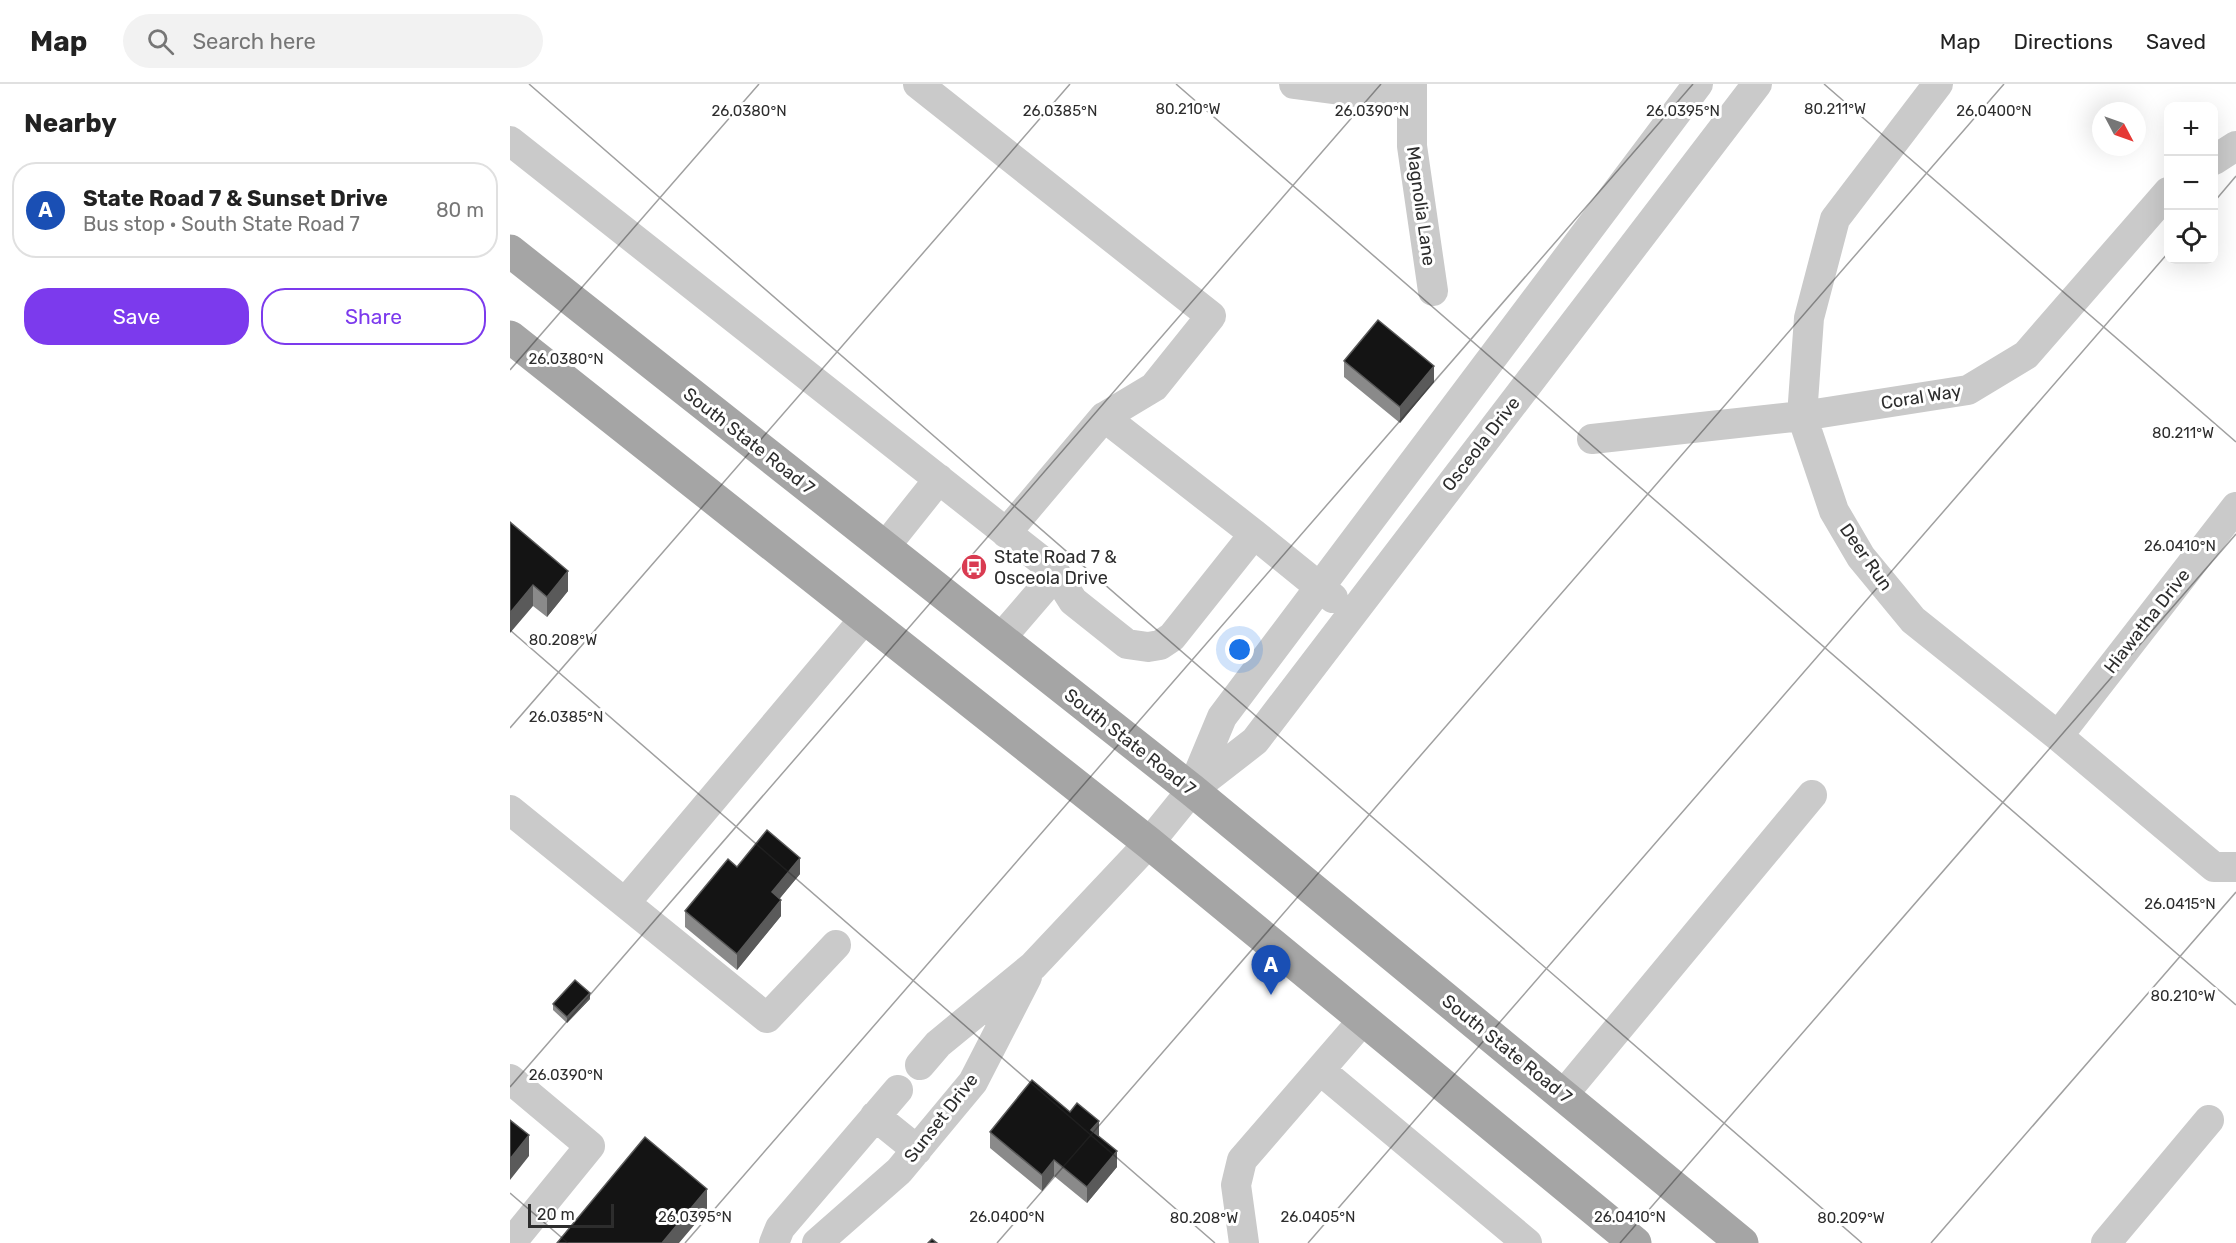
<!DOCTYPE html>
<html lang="en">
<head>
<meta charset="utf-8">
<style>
	:root { --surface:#fff; --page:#f2f2f2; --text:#222; --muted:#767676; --line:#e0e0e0; --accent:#7c3aed }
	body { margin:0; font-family:Rubik,sans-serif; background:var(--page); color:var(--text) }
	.controls { position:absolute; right:18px; top:18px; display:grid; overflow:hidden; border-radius:12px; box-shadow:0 6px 24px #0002 }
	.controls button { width:54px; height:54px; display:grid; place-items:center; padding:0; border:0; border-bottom:2px solid var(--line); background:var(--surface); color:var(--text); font:30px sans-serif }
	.compass { position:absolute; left:1582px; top:18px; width:54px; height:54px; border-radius:50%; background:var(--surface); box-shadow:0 6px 24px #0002; rotate:131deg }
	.scale { position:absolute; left:18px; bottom:15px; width:86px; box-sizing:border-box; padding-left:6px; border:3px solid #2d2d2d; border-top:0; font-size:16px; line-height:21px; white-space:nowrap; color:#2d2d2d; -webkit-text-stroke:4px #fff; paint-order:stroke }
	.you { position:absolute; left:730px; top:566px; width:21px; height:21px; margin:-15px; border:4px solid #fff; border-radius:50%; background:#1a73e8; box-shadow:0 0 0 9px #1a73e833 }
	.badge { display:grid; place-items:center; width:39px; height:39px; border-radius:50%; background:var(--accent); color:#fff; font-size:20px; font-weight:700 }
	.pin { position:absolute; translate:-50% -50px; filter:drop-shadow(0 2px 3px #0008) }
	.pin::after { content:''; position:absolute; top:32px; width:21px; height:18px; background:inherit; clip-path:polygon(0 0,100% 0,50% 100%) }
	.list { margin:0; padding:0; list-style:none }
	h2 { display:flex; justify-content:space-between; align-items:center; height:78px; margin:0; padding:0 24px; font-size:26px }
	h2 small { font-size:20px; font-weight:400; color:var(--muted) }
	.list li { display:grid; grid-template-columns:39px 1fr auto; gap:18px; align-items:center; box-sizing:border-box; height:96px; margin:0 12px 12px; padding:0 12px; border:2px solid var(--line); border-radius:24px }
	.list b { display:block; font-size:22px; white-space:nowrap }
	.list p { margin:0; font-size:20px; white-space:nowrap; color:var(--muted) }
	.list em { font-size:20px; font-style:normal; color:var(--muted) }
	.actions { display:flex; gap:12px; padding:18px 24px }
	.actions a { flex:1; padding:14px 0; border:2px solid var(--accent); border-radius:24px; text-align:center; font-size:21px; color:var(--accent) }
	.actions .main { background:var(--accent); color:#fff }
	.icon { flex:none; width:33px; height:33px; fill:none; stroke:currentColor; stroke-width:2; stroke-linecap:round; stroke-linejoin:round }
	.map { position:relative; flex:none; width:1726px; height:1159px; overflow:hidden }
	header { display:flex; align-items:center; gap:36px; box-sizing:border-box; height:84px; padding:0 30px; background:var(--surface); border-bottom:2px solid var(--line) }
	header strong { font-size:28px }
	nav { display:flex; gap:33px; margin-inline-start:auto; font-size:21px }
	.search { width:420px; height:54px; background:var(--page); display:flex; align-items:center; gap:15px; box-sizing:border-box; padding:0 21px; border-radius:33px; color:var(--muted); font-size:22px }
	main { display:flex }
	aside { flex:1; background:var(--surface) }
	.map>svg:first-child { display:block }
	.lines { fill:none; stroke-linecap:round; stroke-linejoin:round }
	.minor { stroke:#cacaca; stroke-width:30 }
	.major { stroke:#a5a5a5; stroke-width:33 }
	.wall { fill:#8a8a8a }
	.shaded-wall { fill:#5a5a5a }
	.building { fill:#141414; stroke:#5a5a5a; stroke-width:1.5 }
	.ticks { fill:none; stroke:#2d2d2d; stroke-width:1.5; stroke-opacity:0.45 }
	.labels { text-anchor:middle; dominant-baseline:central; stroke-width:6; stroke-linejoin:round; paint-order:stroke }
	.street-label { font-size:18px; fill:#2d2d2d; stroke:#fff }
	.poi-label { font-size:18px; fill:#2d2d2d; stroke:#fff; text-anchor:start }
	.ticks-label { font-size:15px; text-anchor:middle; fill:#2d2d2d; stroke:#fff; stroke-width:6; stroke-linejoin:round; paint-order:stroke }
</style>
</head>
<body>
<header>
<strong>Map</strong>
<div class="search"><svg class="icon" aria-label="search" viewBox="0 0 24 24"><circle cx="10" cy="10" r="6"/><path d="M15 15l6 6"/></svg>Search here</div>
<nav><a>Map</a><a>Directions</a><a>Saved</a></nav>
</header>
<main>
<aside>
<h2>Nearby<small></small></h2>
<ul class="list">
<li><span class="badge" style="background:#1a4fb4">A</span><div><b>State Road 7 &amp; Sunset Drive</b><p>Bus stop · South State Road 7</p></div><em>80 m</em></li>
</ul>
<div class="actions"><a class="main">Save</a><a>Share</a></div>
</aside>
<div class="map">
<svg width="1726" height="1159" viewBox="0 0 1726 1159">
	<rect width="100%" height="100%" fill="#fff"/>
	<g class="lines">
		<path class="minor" d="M408 0 701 232 644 303 594 333 496 449
			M784 0 853 9 897 0
			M902 0V62L923 207
			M1428 0 1325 135 1299 234 1292 332 1324 427 1351 473 1403 536 1548 652 1704 783H1726
			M0 57 531 476 546 490 563 517 617 560 638 563 650 561 662 553 744 450
			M1704 76 1726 62
			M594 333 744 450 823 514
			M1082 355 1292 332 1458 306 1516 271 1658 108
			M374 464 429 395
			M490 555 546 490
			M1548 652 1726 423
			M682 705 712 633 1188 0
			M0 726 257 934 326 861
			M115 819 355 534
			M410 981 428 960 523 882 639 759 682 706 745 657 1247 0
			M810 986 1017 1159
			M0 995 80 1062 1 1159
			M1053 1011 1302 711
			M365 1032 407 1066
			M264 1159 270 1144 388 1006
			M307 1159 389 1087 463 998 517 893
			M734 1159 726 1101 732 1076 854 935
			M1596 1159 1699 1036"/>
		<path class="major" d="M0 167 682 706 1232 1159
			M0 253 639 759 1125 1159"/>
	</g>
	<path class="wall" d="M834 277 924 298 890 339 834 293Z
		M0 438 58 507 37 533 23 522Z
		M227 783 290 790 269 815 271 832 227 886 175 843V827Z
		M80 915 57 939 43 926V920Z
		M480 1048 589 1052 607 1083 577 1119 544 1092 532 1107 480 1064Z"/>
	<path class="shaded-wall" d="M924 282V298L890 339V323Z
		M58 487V507L37 533V513Z
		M23 501V522L0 549V529Z
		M290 774V790L262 824V808Z
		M271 816V832L227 886V870Z
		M80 909V915L57 939V933Z
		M589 1037V1053L581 1046Z
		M19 1051V1072L0 1096V1075Z
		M607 1067V1083L577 1119V1103Z
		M544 1076V1092L532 1107V1091Z
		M197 1105V1126L169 1159H152Z"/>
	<path class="building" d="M868 236 924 282 890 323 834 277Z
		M0 438 58 487 37 513 23 501 0 529Z
		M257 746 290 774 262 808 271 816 227 870 175 827 218 775 227 783Z
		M65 896 80 909 57 933 43 920Z
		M522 996 560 1028 567 1019 589 1037 581 1046 607 1067 577 1103 544 1076 532 1091 480 1048Z
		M0 1036 19 1051 0 1075Z
		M135 1053 197 1105 152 1159H47Z
		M422 1155 427 1159H418Z"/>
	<path class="ticks" d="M19 0 1352 1159M666 0 1726 921M1314 0 1726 358M1704 118 1726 92M0 286 249 0M0 546 705 1159M0 644 560 0M0 1003 871 0M0 1109 58 1159M175 1159 1183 0M487 1159 1494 0M798 1159 1658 169M1110 1159 1726 450M1421 1159 1726 808"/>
	<defs>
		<g id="bus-disc" transform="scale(1.35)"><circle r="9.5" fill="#d93b51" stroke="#fff"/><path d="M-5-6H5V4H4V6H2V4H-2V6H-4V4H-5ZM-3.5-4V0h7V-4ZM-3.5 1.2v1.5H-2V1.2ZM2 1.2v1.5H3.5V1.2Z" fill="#fff"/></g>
	</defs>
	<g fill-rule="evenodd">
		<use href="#bus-disc" x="464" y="483"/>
	</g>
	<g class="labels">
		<g class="street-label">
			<text transform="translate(911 122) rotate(82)">Magnolia Lane</text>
			<text transform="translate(1411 313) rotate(-9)">Coral Way</text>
			<text transform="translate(239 357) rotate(38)">South State Road 7</text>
			<text transform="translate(971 360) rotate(-52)">Osceola Drive</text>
			<text transform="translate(1356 473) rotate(55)">Deer Run</text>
			<text transform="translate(1637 537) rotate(-52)">Hiawatha Drive</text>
			<text transform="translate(620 658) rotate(38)">South State Road 7</text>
			<text transform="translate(997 965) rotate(39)">South State Road 7</text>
			<text transform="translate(431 1034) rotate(-52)">Sunset Drive</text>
		</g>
		<g class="poi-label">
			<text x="484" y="473">State Road 7 &amp;<tspan x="484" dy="21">Osceola Drive</tspan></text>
		</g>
	</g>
	<g class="ticks-label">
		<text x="678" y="30">80.210°W</text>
		<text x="1325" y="30">80.211°W</text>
		<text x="239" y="32">26.0380°N</text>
		<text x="550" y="32">26.0385°N</text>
		<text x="862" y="32">26.0390°N</text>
		<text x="1173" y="32">26.0395°N</text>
		<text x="1484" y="32">26.0400°N</text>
		<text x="56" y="280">26.0380°N</text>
		<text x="1673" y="354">80.211°W</text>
		<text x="1670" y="467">26.0410°N</text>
		<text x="53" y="561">80.208°W</text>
		<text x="56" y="638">26.0385°N</text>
		<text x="1670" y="825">26.0415°N</text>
		<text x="1673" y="917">80.210°W</text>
		<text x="56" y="996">26.0390°N</text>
		<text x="185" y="1138">26.0395°N</text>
		<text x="497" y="1138">26.0400°N</text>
		<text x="808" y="1138">26.0405°N</text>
		<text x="1120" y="1138">26.0410°N</text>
		<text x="694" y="1139">80.208°W</text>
		<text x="1341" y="1139">80.209°W</text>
	</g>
</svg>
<div class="controls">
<button>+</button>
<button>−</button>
<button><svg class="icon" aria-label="locate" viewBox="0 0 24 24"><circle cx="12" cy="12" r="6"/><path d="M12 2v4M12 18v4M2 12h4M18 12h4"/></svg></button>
</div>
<svg class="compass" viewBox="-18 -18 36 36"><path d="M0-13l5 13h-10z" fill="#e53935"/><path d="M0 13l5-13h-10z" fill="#767676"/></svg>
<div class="scale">20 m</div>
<div class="you"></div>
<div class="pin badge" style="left:761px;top:911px;background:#1a4fb4">A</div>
</div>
</main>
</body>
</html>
